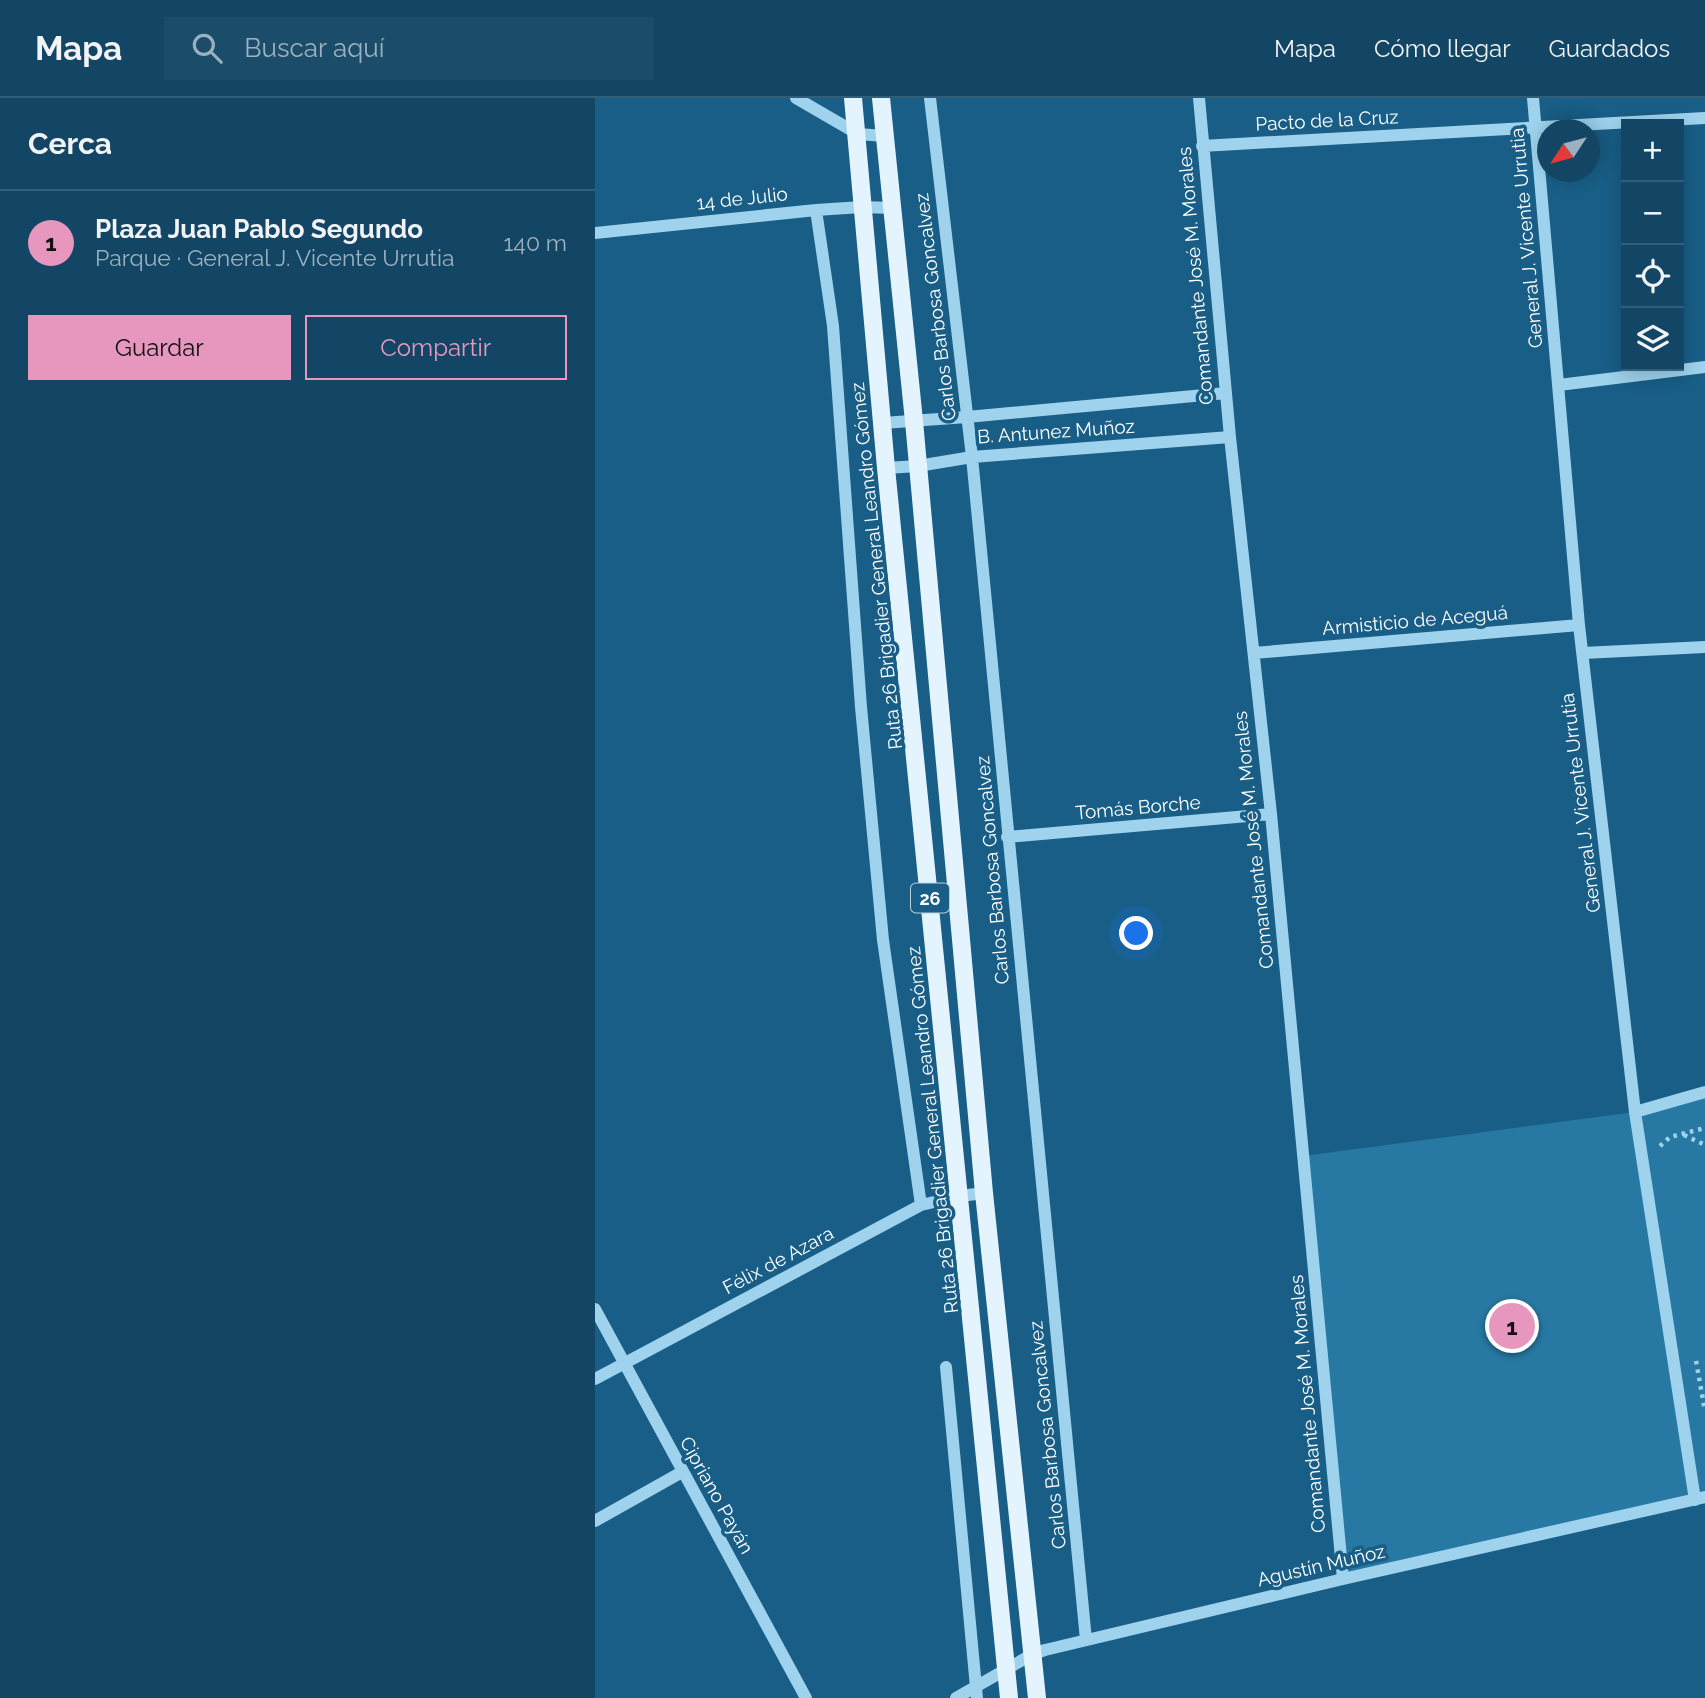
<!DOCTYPE html>
<html lang="es">
<head>
<meta charset="utf-8">
<style>
	:root { --surface:#124664; --page:#1b4d6a; --text:#f1f3f6; --muted:#9cb1bf; --line:#315e78; --accent:#e797bd }
	body { margin:0; font-family:Raleway,sans-serif; background:var(--page); color:var(--text) }
	.controls { position:absolute; right:21px; top:21px; display:grid; overflow:hidden; border-radius:0px; box-shadow:0 4px 18px #0003 }
	.controls button { width:63px; height:63px; display:grid; place-items:center; padding:0; border:0; border-bottom:2px solid var(--line); background:var(--surface); color:var(--text); font:35px sans-serif }
	.compass { position:absolute; left:942px; top:21px; width:63px; height:63px; border-radius:50%; background:var(--surface); box-shadow:0 4px 18px #0003; rotate:234deg }
	.you { position:absolute; left:542px; top:836px; width:24px; height:24px; margin:-18px; border:5px solid #fff; border-radius:50%; background:#1a73e8; box-shadow:0 0 0 10px #1a73e833 }
	.badge { display:grid; place-items:center; width:46px; height:46px; border-radius:50%; background:var(--accent); color:#111; font-size:23px; font-weight:700 }
	.pin { position:absolute; translate:-50% -50%; border:4px solid #fff; box-shadow:0 2px 7px #0006 }
	.list { margin:0; padding:0; list-style:none }
	h2 { display:flex; justify-content:space-between; align-items:center; height:91px; margin:0; padding:0 28px; font-size:30px }
	h2 small { font-size:23px; font-weight:400; color:var(--muted) }
	.list li { display:grid; grid-template-columns:46px 1fr auto; gap:21px; align-items:center; box-sizing:border-box; height:105px; padding:0 28px; border-top:2px solid var(--line) }
	.list b { display:block; font-size:26px; white-space:nowrap }
	.list p { margin:0; font-size:23px; white-space:nowrap; color:var(--muted) }
	.list em { font-size:23px; font-style:normal; color:var(--muted) }
	.actions { display:flex; gap:14px; padding:21px 28px }
	.actions a { flex:1; padding:16px 0; border:2px solid var(--accent); border-radius:0px; text-align:center; font-size:24px; color:var(--accent) }
	.actions .main { background:var(--accent); color:#111 }
	.icon { flex:none; width:38px; height:38px; fill:none; stroke:currentColor; stroke-width:2; stroke-linecap:round; stroke-linejoin:round }
	.map { position:relative; flex:none; width:1110px; height:1600px; overflow:hidden }
	header { display:flex; align-items:center; gap:42px; box-sizing:border-box; height:98px; padding:0 35px; background:var(--surface); border-bottom:2px solid var(--line) }
	header strong { font-size:33px }
	nav { display:flex; gap:38px; margin-inline-start:auto; font-size:24px }
	.search { width:490px; height:63px; background:var(--page); display:flex; align-items:center; gap:18px; box-sizing:border-box; padding:0 24px; border-radius:0px; color:var(--muted); font-size:26px }
	main { display:flex }
	aside { flex:1; background:var(--surface) }
	.map>svg:first-child { display:block }
	.green { fill:#2779a3 }
	.lines { fill:none; stroke-linecap:round; stroke-linejoin:round }
	.path { stroke:#9ed2ed; stroke-width:4.5; stroke-dasharray:3.5 5; stroke-linecap:butt }
	.minor { stroke:#9ed2ed; stroke-width:12 }
	.major { stroke:#e4f4ff; stroke-width:18 }
	.labels { text-anchor:middle; dominant-baseline:central; stroke-width:7; stroke-linejoin:round; paint-order:stroke }
	.shield { fill:#185e86; stroke:#bacfdb; stroke-width:2 }
	.shield-label { font-size:18px; font-weight:bold; fill:#fff }
	.street-label { font-size:19px; fill:#fff; stroke:#185e86 }
</style>
</head>
<body>
<header>
<strong>Mapa</strong>
<div class="search"><svg class="icon" aria-label="search" viewBox="0 0 24 24"><circle cx="10" cy="10" r="6"/><path d="M15 15l6 6"/></svg>Buscar aquí</div>
<nav><a>Mapa</a><a>Cómo llegar</a><a>Guardados</a></nav>
</header>
<main>
<aside>
<h2>Cerca<small></small></h2>
<ul class="list">
<li><span class="badge">1</span><div><b>Plaza Juan Pablo Segundo</b><p>Parque · General J. Vicente Urrutia</p></div><em>140 m</em></li>
</ul>
<div class="actions"><a class="main">Guardar</a><a>Compartir</a></div>
</aside>
<div class="map">
<svg width="1110" height="1600" viewBox="0 0 1110 1600">
	<rect width="100%" height="100%" fill="#185e86"/>
	<path class="green" d="M1110 994V1399L748 1481 708 1058 1040 1014Z"/>
	<g class="lines">
		<path class="path" d="M1089 1037 1110 1047
			M1065 1048 1075 1039 1110 1030
			M1101 1263 1110 1313"/>
		<path class="minor" d="M201 0 263 36 290 38
			M335 0 377 359 491 1542
			M604 0 635 339 676 716 748 1481
			M938 0 984 527 1040 1014 1100 1402
			M607 48 1110 20
			M221 112 238 228 266 609 288 842 326 1107
			M0 135 221 112 267 109 297 110
			M964 287 1110 269
			M288 325 372 319 631 295
			M291 370 323 368 377 359 635 339
			M659 555 984 527
			M988 555 1110 549
			M412 739 676 716
			M1040 1014 1110 994
			M0 1211 211 1600
			M351 1269 382 1600
			M0 1281 326 1107 365 1098 389 1095
			M0 1423 87 1374
			M361 1600 438 1556 450 1552 748 1481 1110 1399"/>
		<path class="major" d="M258 0 291 370 414 1600
			M286 0 319 323 389 1095 442 1600"/>
	</g>
	<g class="labels">
		<rect class="shield" x="316" y="785.5" width="38" height="29" rx="5"/>
		<g class="shield-label">
			<text x="335" y="800">26</text>
		</g>
		<g class="street-label">
			<text transform="translate(732 22) rotate(-3)">Pacto de la Cruz</text>
			<text transform="translate(147 100) rotate(-6)">14 de Julio</text>
			<text transform="translate(931 140) rotate(-95)">General J. Vicente Urrutia</text>
			<text transform="translate(600 178) rotate(-95)">Comandante José M. Morales</text>
			<text transform="translate(340 209) rotate(-97)">Carlos Barbosa Goncalvez</text>
			<text transform="translate(461 333) rotate(-4)">B. Antunez Muñoz</text>
			<text transform="translate(281 468) rotate(-96)">Ruta 26 Brigadier General Leandro Gómez</text>
			<text transform="translate(820 522) rotate(-5)">Armisticio de Aceguá</text>
			<text transform="translate(985 705) rotate(-97)">General J. Vicente Urrutia</text>
			<text transform="translate(543 709) rotate(-5)">Tomás Borche</text>
			<text transform="translate(658 742) rotate(-96)">Comandante José M. Morales</text>
			<text transform="translate(397 772) rotate(-95)">Carlos Barbosa Goncalvez</text>
			<text transform="translate(337 1032) rotate(-96)">Ruta 26 Brigadier General Leandro Gómez</text>
			<text transform="translate(183 1162) rotate(-28)">Félix de Azara</text>
			<text transform="translate(712 1306) rotate(-95)">Comandante José M. Morales</text>
			<text transform="translate(452 1337) rotate(-96)">Carlos Barbosa Goncalvez</text>
			<text transform="translate(122 1397) rotate(61)">Cipriano Payán</text>
			<text transform="translate(726 1467) rotate(-13)">Agustín Muñoz</text>
		</g>
	</g>
</svg>
<div class="controls">
<button>+</button>
<button>−</button>
<button><svg class="icon" aria-label="locate" viewBox="0 0 24 24"><circle cx="12" cy="12" r="6"/><path d="M12 2v4M12 18v4M2 12h4M18 12h4"/></svg></button>
<button><svg class="icon" aria-label="layers" viewBox="0 0 24 24"><path d="M12 4l9 5-9 5-9-5zM3 14l9 5 9-5"/></svg></button>
</div>
<svg class="compass" viewBox="-18 -18 36 36"><path d="M0-13l5 13h-10z" fill="#e53935"/><path d="M0 13l5-13h-10z" fill="#9cb1bf"/></svg>
<div class="you"></div>
<div class="pin badge" style="left:917px;top:1228px">1</div>
</div>
</main>
</body>
</html>
